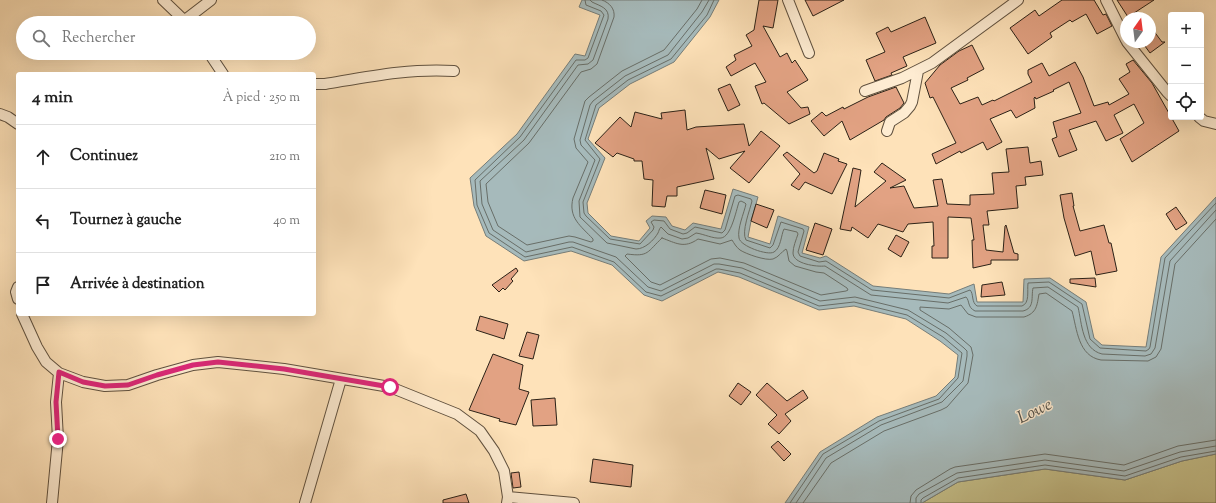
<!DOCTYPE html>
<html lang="fr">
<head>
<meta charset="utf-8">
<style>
	:root { --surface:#fff; --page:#f6f6f6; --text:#222; --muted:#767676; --line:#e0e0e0 }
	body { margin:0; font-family:"Sorts Mill Goudy",serif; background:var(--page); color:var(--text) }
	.controls { position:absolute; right:12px; top:12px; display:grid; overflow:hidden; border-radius:4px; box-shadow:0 4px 16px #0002 }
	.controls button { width:36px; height:36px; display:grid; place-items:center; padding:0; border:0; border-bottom:1px solid var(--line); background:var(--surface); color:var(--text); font:20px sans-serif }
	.compass { position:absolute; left:1120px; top:12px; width:36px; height:36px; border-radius:50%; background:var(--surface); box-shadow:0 4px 16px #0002; rotate:14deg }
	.stop { position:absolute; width:12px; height:12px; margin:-9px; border:3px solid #db2777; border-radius:50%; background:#fff }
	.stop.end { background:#db2777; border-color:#fff; box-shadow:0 1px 4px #0008 }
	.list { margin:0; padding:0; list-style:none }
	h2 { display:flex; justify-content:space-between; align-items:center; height:52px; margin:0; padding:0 16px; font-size:17px }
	h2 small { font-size:13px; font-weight:400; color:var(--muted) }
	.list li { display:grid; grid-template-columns:26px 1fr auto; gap:12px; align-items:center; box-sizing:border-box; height:64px; padding:0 16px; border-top:1px solid var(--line) }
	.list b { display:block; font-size:15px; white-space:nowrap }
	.list em { font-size:13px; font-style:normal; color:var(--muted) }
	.icon { flex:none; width:22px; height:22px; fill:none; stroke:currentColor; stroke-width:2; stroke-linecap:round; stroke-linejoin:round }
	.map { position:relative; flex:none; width:1216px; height:503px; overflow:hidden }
	.search { position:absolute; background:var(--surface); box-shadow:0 4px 16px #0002; left:16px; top:16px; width:300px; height:44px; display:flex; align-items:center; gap:10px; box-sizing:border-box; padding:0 14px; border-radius:22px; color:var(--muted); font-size:15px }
	.panel { position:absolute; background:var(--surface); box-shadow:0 4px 16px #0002; left:16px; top:72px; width:300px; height:244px; border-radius:4px }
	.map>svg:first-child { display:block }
	.green { fill:#c6c18b; stroke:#787150 }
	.water { fill:#a6babb; stroke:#757d79 }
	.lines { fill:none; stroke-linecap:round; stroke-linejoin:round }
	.shore { stroke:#686e68; stroke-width:1 }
	.building { fill:#e2a283; stroke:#2b2116 }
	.minor-casing { stroke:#60513f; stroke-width:12 }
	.minor { stroke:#feecd2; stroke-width:10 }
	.route { stroke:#db2777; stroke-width:5 }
	.labels { text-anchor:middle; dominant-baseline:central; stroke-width:3; stroke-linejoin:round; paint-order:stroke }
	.water-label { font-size:17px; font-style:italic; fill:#504f48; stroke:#feecd2 }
</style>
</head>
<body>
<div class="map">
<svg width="1216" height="503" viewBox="0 0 1216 503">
	<rect width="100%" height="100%" fill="#fee2b9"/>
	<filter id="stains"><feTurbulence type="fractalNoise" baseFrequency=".005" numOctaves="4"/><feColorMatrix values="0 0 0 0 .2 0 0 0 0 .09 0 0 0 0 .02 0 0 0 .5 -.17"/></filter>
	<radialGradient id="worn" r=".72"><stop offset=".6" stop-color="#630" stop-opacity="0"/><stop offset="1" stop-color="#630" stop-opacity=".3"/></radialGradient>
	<path class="green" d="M1216 454V503H922L958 482 1045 469 1125 480 1182 461Z"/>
	<path class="water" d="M582 0H719L710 17 674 62 630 84 599 108 588 139 605 158 587 203 588 213 611 236 639 241 650 228 646 221 652 216 666 217 672 226 685 230 693 223 721 229 733 189 758 197 751 221 748 237 770 244 778 216 809 227 802 253 820 258 826 256 873 286 949 294 974 284 977 302H1023L1024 279 1050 278 1086 302 1094 338 1102 345 1146 347 1161 257 1216 197V454L1182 461 1125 480 1045 469 958 482 922 503H785L820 452 877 417 936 396 955 377 958 355 940 341 906 319 854 306 819 310 739 277 718 272 662 301 644 295 612 265 571 251 524 261 486 236 474 206 470 178 517 134 575 54 585 56 600 15 579 7Z"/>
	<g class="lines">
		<path class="shore" d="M585 0 586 5 601 11 604 15 588 58 585 60H576L520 137 475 180 477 205 489 233 525 257 572 247 614 262 646 292 661 296 716 269H719L740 273 819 306 854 302 907 315 943 337 962 353 958 378 939 399 879 421 823 454 790 503
			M590 0 592 2C600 6 610 8 608 19L593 60 588 64 578 65 524 140 480 181 482 204 493 230 526 252 569 242H573L616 257 648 287 661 291 714 264H719L742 268 820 301 855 297 908 310 946 333 964 348 967 351V356L963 381 942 402 881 425 826 458 796 503
			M602 0C610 3 615 9 614 17L597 64 591 69 581 72 529 143 486 184 488 202 498 226 527 245 569 236 575 237 591 242 593 241V239C581 226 568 218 573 198L588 162 576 148 574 139 585 101 589 97 622 71 664 50 697 9 702 0
			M709 0 702 12 668 55 625 76 593 101 590 105 580 140 581 145 595 160 579 201 580 217 607 243 636 249C645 249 654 240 658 233 659 231 659 229 661 227L668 234 682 239 688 238 696 233C704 234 713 239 721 238 731 237 736 211 739 202L741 201 745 203 746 204C744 213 737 229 739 238 740 246 768 256 774 252 781 248 781 235 784 229L797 232 798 234C796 240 793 247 793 253 793 264 817 267 825 266L871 295 948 303 966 297C970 301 967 307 975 311H1023C1035 308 1031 297 1033 288L1048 287 1078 307C1082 324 1082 349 1102 354L1145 356 1151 354 1155 348 1170 261 1216 210
			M714 0 707 15 671 59 628 80 596 105 585 140 600 159 583 202 584 213 586 216 610 239 640 244 653 230 654 227 651 222 654 220 664 221 670 229 683 234 687 233 695 227 722 233 725 230 735 196 738 195 751 199 752 201C750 210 741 232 746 240L770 248 773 245 781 222 803 229 804 231 798 252 800 256 819 262 826 261 872 290 949 298 970 290C974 294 971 302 977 306H1022C1030 303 1027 291 1028 283L1049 282 1082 304 1090 339 1100 348 1146 351 1149 349 1150 347 1165 258 1216 203
			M662 238C676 243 684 249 698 239L720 244 732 240C734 243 736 247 740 250 746 254 766 261 773 259 779 257 781 252 786 249L787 251 789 261 795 266 816 272 824 273 847 288 848 290 846 291 821 295 744 263 720 258 711 259 660 285 651 282 625 256 627 254C649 257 647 252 662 238Z
			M803 503 831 463 884 431 941 410 947 407 968 383 973 355 971 347 949 328 920 310V307L949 309 961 305 968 314 976 317H1024C1037 313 1037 305 1039 294L1046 293 1072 311C1077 329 1078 356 1101 360L1148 361 1156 357 1161 349 1175 264 1216 219
			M910 503 911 496 916 490 950 469 955 467 1045 454 1124 465 1178 446 1216 440
			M916 503V498L919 494 957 473 1045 460 1124 471 1180 452 1216 446
			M921 503V500L923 498 958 478 1045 465 1125 476 1181 457 1216 451"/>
	</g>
	<path class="building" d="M759 0H778L773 28 763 26 780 57 787 53 792 63 795 60 808 80 787 92 801 108 808 107 810 114 789 124 764 103 762 104 755 86 766 82 755 63 731 76 726 67 736 60 734 55 752 46 746 35 754 30Z
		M805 0H844L813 16Z
		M1062 0H1094L1103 15 1106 14 1112 26 1097 34 1086 14 1072 22 1070 20 1050 33 1052 37 1028 54 1010 28 1035 10 1039 16Z
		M1117 0H1154L1128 17Z
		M925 17 936 43 903 57 907 66 891 73 892 75 875 81 866 60 885 52 876 33 888 27 891 32Z
		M1150 26 1162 42H1165L1150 53 1142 42H1150Z
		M972 45 984 69 967 78 968 80 951 88 960 104 978 97 982 105 993 100 994 101 1032 82 1028 74V70L1042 63 1049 76 1075 62 1083 77 1094 106 1108 102 1109 105 1129 94 1119 79 1130 72 1126 64 1133 60 1152 83 1179 131 1132 162 1120 139 1144 123 1134 104 1114 115 1123 133 1106 141 1096 121 1069 130 1077 150 1059 157 1052 139 1057 137 1053 122 1081 113 1069 82 1053 90 1054 91 1036 99 1035 97 1034 98 1035 108 1016 118 1011 110 990 119 1002 142 987 150 983 142 961 153 960 151 936 164 932 154 956 143 933 97 930 98 925 83 940 65 959 51Z
		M730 84 740 105 728 111 718 89Z
		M896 87 904 103 900 108 886 117 884 120 850 140 842 121 824 136 811 121 822 112 826 116 843 107 844 109 868 97Z
		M685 110 687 130 696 127 744 124 749 146 761 131 780 146 749 183 730 168 745 151 719 159 706 148 714 179 677 187V196H667L665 207 652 206 653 180 644 179 642 161H634V159L617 153 613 157 595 143 620 117 631 127 635 112 662 119 661 113Z
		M1028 147 1030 163 1041 161 1043 175 1025 177 1026 185 1016 186 1018 208 987 211 989 225H983L986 250 1003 252 1005 226 1006 225 1014 253 1018 254V260H991V264L973 268 972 240H974L971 218 948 217V258H932V246H934L933 222 908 224 903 232 878 224 868 238 852 227 851 231 840 229 853 168 861 170 855 207 886 181 874 172 882 163 906 180 890 188 904 186 914 208 938 206 933 180 942 179 947 204 970 205V195L994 194 992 173 1009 172 1006 149Z
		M787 152 814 173 817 171 824 153 839 159 838 161 847 164 832 194 805 182 799 190 791 185 800 174 783 155Z
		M705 190 726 195 722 214 700 208Z
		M1072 193 1074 206H1073L1080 231 1104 225 1109 243H1111L1117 271 1096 275 1091 251 1075 256 1064 218 1060 195Z
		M756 204 774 210 767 228 751 221Z
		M1176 207 1187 223 1176 230 1166 214Z
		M815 223 832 229 823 255 806 250Z
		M896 235 909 242 901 257 888 249Z
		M516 268 518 271 511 279 513 281 505 290 503 288 499 292 492 285Z
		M1095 278 1096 287 1070 283V279Z
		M1002 282 1005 295 981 297 982 285Z
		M480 316 508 324 504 339 476 330Z
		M527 332 539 335 533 359 519 356Z
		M493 354 523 365 519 389 529 392 516 425 499 421 500 419 469 410Z
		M738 383 751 392 741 405 729 396Z
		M767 383 787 401 803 390 808 398 785 414 791 421 779 434 768 424 777 415 756 395Z
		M555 398 557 425 533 426 531 400Z
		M778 441 791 454 784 461 771 447Z
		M593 459 633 465 631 487 590 482Z
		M519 472 521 487 513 488 511 473Z
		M466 494 469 503H443V500Z"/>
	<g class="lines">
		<g class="minor-casing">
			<path id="minor" d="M163 0 187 23
				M788 0 809 53
				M1106 0 1126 40
				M185 20 211 0
				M1127 42 1167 92 1171 96
				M209 53 223 74
				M314 84H325C367 77 410 68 454 71
				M865 91 902 78 932 63 1018 0
				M0 114 8 117 18 124
				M1199 117 1204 121 1216 124
				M887 131 890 122 904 113 910 106 912 102 918 71
				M18 287 16 292 18 299
				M22 314 37 347 46 362 59 373 83 382 105 386 128 385 157 375 193 365 218 362 284 369 390 387 457 414 480 431 494 451 504 471 508 497 507 503
				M508 497 574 503
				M52 503 58 439 56 402 59 373
				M305 503 341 379"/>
		</g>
		<use href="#minor" class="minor"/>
	</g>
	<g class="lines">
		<path class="route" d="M58 439 56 402 59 372 83 382 105 386 128 385 157 375 193 365 218 362 284 369 390 387"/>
	</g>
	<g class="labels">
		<g class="water-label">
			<text transform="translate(1035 412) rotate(-26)">Lowe</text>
		</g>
	</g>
	<rect width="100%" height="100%" filter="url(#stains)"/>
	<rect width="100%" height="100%" fill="url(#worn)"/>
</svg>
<div class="controls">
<button>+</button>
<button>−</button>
<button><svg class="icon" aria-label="locate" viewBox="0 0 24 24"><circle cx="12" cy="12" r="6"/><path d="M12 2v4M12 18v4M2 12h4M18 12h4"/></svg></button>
</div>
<svg class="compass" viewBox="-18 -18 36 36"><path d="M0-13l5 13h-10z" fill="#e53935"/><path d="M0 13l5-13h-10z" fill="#767676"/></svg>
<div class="stop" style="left:390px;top:387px"></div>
<div class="stop end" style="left:58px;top:439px"></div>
<div class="search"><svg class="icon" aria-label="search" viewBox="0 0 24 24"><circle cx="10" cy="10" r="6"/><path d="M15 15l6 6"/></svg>Rechercher</div>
<section class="panel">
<h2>4 min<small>À pied · 250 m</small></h2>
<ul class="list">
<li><svg class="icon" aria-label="ahead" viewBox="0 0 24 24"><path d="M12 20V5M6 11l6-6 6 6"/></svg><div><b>Continuez</b></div><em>210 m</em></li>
<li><svg class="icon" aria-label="left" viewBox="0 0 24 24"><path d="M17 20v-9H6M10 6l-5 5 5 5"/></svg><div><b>Tournez à gauche</b></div><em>40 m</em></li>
<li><svg class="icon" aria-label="arrive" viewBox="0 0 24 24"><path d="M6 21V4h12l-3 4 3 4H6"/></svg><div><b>Arrivée à destination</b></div></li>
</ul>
</section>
</div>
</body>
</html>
